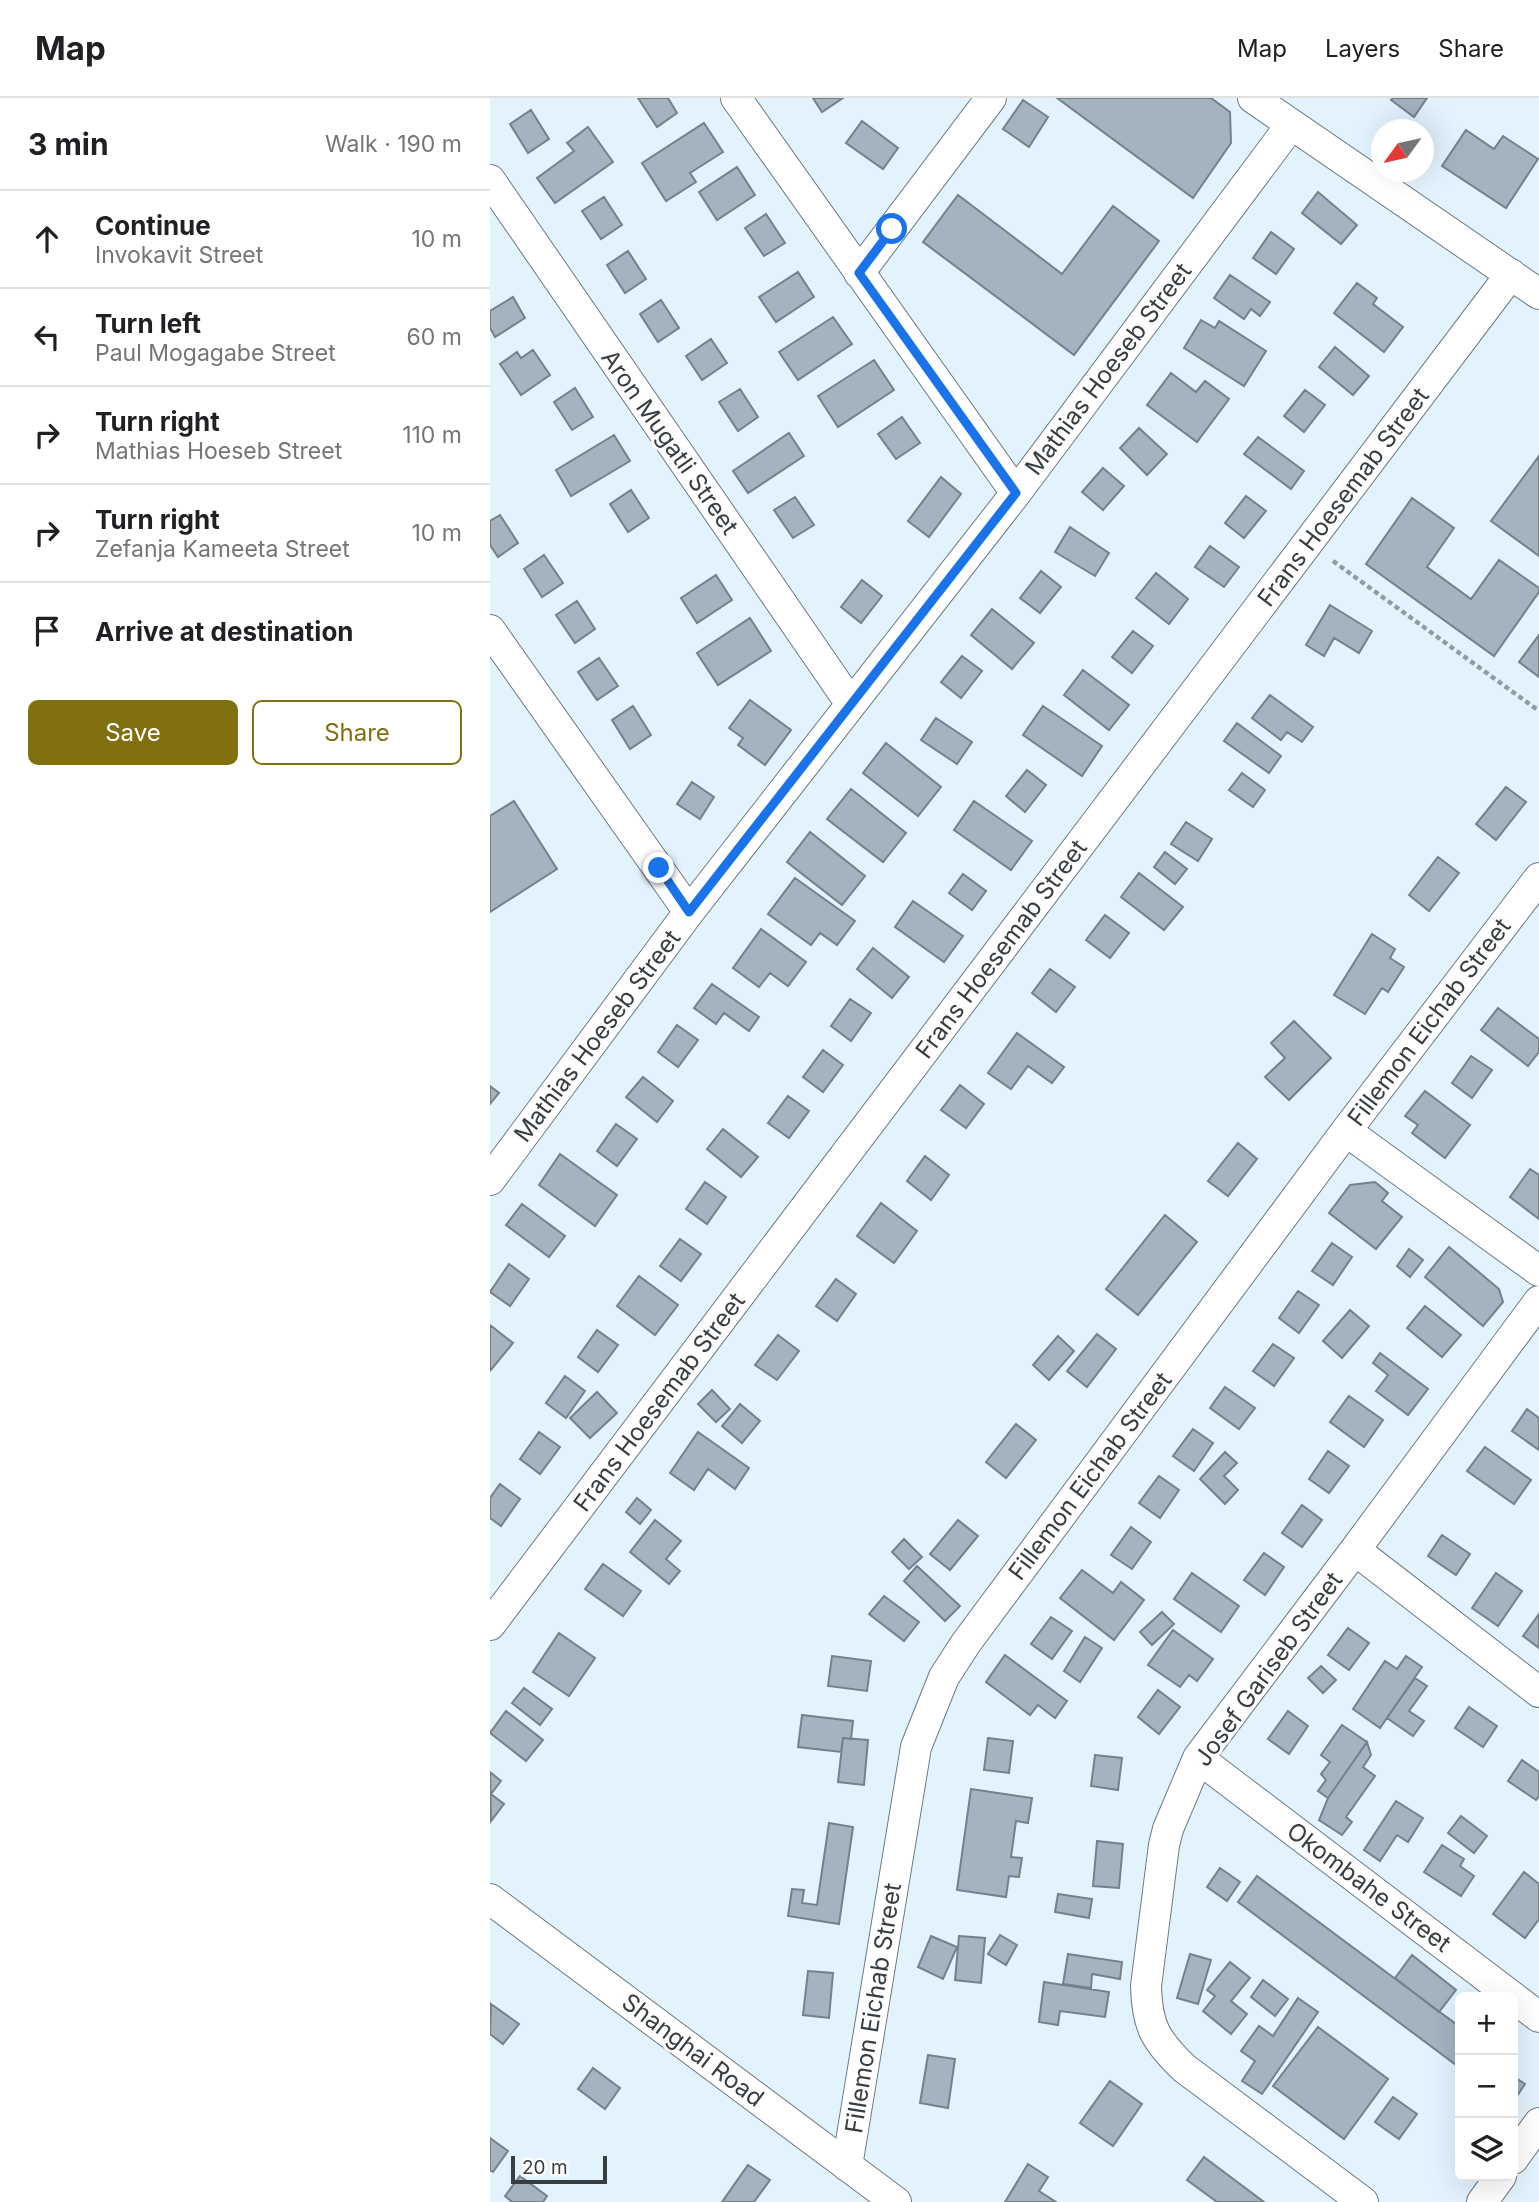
<!DOCTYPE html>
<html lang="en">
<head>
<meta charset="utf-8">
<style>
	:root { --surface:#fff; --page:#f6f6f6; --text:#202124; --muted:#757577; --line:#e0e0e0; --accent:#81700f }
	body { margin:0; font-family:Inter,sans-serif; background:var(--page); color:var(--text) }
	.controls { position:absolute; right:21px; bottom:21px; display:grid; overflow:hidden; border-radius:10px; box-shadow:0 7px 28px #0002 }
	.controls button { width:63px; height:63px; display:grid; place-items:center; padding:0; border:0; border-bottom:2px solid var(--line); background:var(--surface); color:var(--text); font:35px sans-serif }
	.compass { position:absolute; left:881px; top:21px; width:63px; height:63px; border-radius:50%; background:var(--surface); box-shadow:0 7px 28px #0002; rotate:237deg }
	.scale { position:absolute; left:21px; bottom:18px; width:96px; box-sizing:border-box; padding-left:7px; border:4px solid #373d41; border-top:0; font-size:19px; line-height:24px; white-space:nowrap; color:#373d41; -webkit-text-stroke:5px #fdfdfd; paint-order:stroke }
	.stop { position:absolute; width:21px; height:21px; margin:-16px; border:5px solid #1a73e8; border-radius:50%; background:#fff }
	.stop.end { background:#1a73e8; border-color:#fff; box-shadow:0 2px 7px #0008 }
	.list { margin:0; padding:0; list-style:none }
	h2 { display:flex; justify-content:space-between; align-items:center; height:91px; margin:0; padding:0 28px; font-size:30px }
	h2 small { font-size:23px; font-weight:400; color:var(--muted) }
	.list li { display:grid; grid-template-columns:46px 1fr auto; gap:21px; align-items:center; box-sizing:border-box; height:98px; padding:0 28px; border-top:2px solid var(--line) }
	.list b { display:block; font-size:26px; white-space:nowrap }
	.list p { margin:0; font-size:23px; white-space:nowrap; color:var(--muted) }
	.list em { font-size:23px; font-style:normal; color:var(--muted) }
	.actions { display:flex; gap:14px; padding:21px 28px }
	.actions a { flex:1; padding:16px 0; border:2px solid var(--accent); border-radius:10px; text-align:center; font-size:24px; color:var(--accent) }
	.actions .main { background:var(--accent); color:#fff }
	.icon { flex:none; width:38px; height:38px; fill:none; stroke:currentColor; stroke-width:2; stroke-linecap:round; stroke-linejoin:round }
	.map { position:relative; flex:none; width:1049px; height:2104px; overflow:hidden }
	header { display:flex; align-items:center; gap:42px; box-sizing:border-box; height:98px; padding:0 35px; background:var(--surface); border-bottom:2px solid var(--line) }
	header strong { font-size:33px }
	nav { display:flex; gap:38px; margin-inline-start:auto; font-size:24px }
	main { display:flex }
	aside { flex:1; background:var(--surface) }
	.map>svg:first-child { display:block }
	.building { fill:#a4b3be; stroke:#74818b; stroke-width:2 }
	.lines { fill:none; stroke-linecap:round; stroke-linejoin:round }
	.street-casing { stroke:#6c7983; stroke-width:32 }
	.path { stroke:#909ba2; stroke-width:4.5; stroke-dasharray:5 3.5; stroke-linecap:butt }
	.street { stroke:#fff; stroke-width:30 }
	.route { stroke:#1a73e8; stroke-width:9 }
	.labels { text-anchor:middle; dominant-baseline:central; stroke-width:6; stroke-linejoin:round; paint-order:stroke }
	.street-label { font-size:24px; fill:#373d41; stroke:#fdfdfd }
</style>
</head>
<body>
<header>
<strong>Map</strong>
<nav><a>Map</a><a>Layers</a><a>Share</a></nav>
</header>
<main>
<aside>
<h2>3 min<small>Walk · 190 m</small></h2>
<ul class="list">
<li><svg class="icon" aria-label="ahead" viewBox="0 0 24 24"><path d="M12 20V5M6 11l6-6 6 6"/></svg><div><b>Continue</b><p>Invokavit Street</p></div><em>10 m</em></li>
<li><svg class="icon" aria-label="left" viewBox="0 0 24 24"><path d="M17 20v-9H6M10 6l-5 5 5 5"/></svg><div><b>Turn left</b><p>Paul Mogagabe Street</p></div><em>60 m</em></li>
<li><svg class="icon" aria-label="right" viewBox="0 0 24 24"><path d="M7 20v-9h11M14 6l5 5-5 5"/></svg><div><b>Turn right</b><p>Mathias Hoeseb Street</p></div><em>110 m</em></li>
<li><svg class="icon" aria-label="right" viewBox="0 0 24 24"><path d="M7 20v-9h11M14 6l5 5-5 5"/></svg><div><b>Turn right</b><p>Zefanja Kameeta Street</p></div><em>10 m</em></li>
<li><svg class="icon" aria-label="arrive" viewBox="0 0 24 24"><path d="M6 21V4h12l-3 4 3 4H6"/></svg><div><b>Arrive at destination</b></div></li>
</ul>
<div class="actions"><a class="main">Save</a><a>Share</a></div>
</aside>
<div class="map">
<svg width="1049" height="2104" viewBox="0 0 1049 2104">
	<rect width="100%" height="100%" fill="#e3f3fe"/>
	<path class="building" d="M148 0H178L187 15 167 29Z
		M323 0H353L332 14Z
		M567 0H721L740 14 741 45 703 100Z
		M903 0H937L924 19 901 2Z
		M533 2 558 19 539 49 513 31Z
		M41 12 59 41 38 55 20 26Z
		M372 23 408 50 393 71 356 45Z
		M214 25 233 54 200 75 206 84 176 103 152 65Z
		M98 29 123 64 65 105 47 80 84 53 77 45Z
		M976 32 1004 51 1013 38 1048 61 1016 110 952 68Z
		M247 69 265 97 227 122 209 94Z
		M828 94 867 127 851 146 812 115Z
		M468 97 572 176 623 108 669 143 584 257 433 144Z
		M114 99 132 127 111 141 92 113Z
		M276 116 295 145 274 158 255 130Z
		M781 134 804 151 786 176 763 160Z
		M138 153 156 181 135 195 117 167Z
		M308 174 324 199 286 224 269 199Z
		M740 177 780 204 770 218 761 211 754 221 724 200Z
		M867 185 887 200 883 206 913 229 894 254 844 215Z
		M23 199 35 220 5 239 0 230V213Z
		M171 202 189 230 168 244 150 216Z
		M343 219 362 246 308 282 289 254Z
		M711 222 725 230 729 223 776 253 754 288 694 250Z
		M221 241 237 265 212 282 196 258Z
		M845 249 879 278 863 297 829 269Z
		M43 252 60 277 31 297 10 266 27 254 31 260Z
		M384 262 404 292 348 329 328 298Z
		M681 275 706 294 715 283 739 301 707 344 657 307Z
		M85 290 103 319 82 332 64 304Z
		M250 291 268 319 248 333 229 304Z
		M815 292 835 307 814 334 794 318Z
		M412 319 430 345 406 361 388 336Z
		M649 330 677 356 657 377 630 350Z
		M299 335 314 358 258 395 243 373Z
		M124 337 140 363 81 398 66 372Z
		M768 339 814 373 801 391 754 356Z
		M1049 358V458L1001 423Z
		M613 370 634 388 613 412 592 394Z
		M451 379 471 396 439 439 418 423Z
		M141 392 159 420 138 434 120 406Z
		M756 398 776 413 754 440 735 425Z
		M305 399 324 427 303 440 284 412Z
		M922 400 964 430 937 469 981 501 1009 462 1049 490V494L1004 558 876 466Z
		M10 417 28 445 8 459 0 447V423Z
		M580 429 619 455 605 478 565 454Z
		M720 448 749 469 734 489 705 469Z
		M54 457 73 485 52 499 34 471Z
		M551 473 571 489 550 515 530 500Z
		M666 475 698 501 679 526 646 500Z
		M226 477 242 502 207 525 191 500Z
		M372 482 392 498 371 525 351 509Z
		M87 503 105 531 85 545 66 517Z
		M840 507 882 533 869 555 844 540 834 558 816 547Z
		M502 511 544 545 522 571 481 537Z
		M260 520 281 553 228 587 207 555Z
		M643 533 663 548 642 575 622 559Z
		M1049 537V579L1029 564Z
		M472 558 492 573 471 600 451 584Z
		M109 560 128 588 107 602 88 574Z
		M593 572 639 607 619 632 574 597Z
		M780 597 823 629 812 644 797 634 791 642 762 620Z
		M260 602 301 632 275 667 248 647 253 640 239 630Z
		M143 608 161 637 140 651 122 622Z
		M553 608 612 648 592 678 533 637Z
		M446 620 482 644 467 666 431 642Z
		M747 625 791 658 779 675 734 643Z
		M396 645 451 689 428 718 373 675Z
		M537 672 556 687 535 714 516 698Z
		M752 675 775 692 763 709 739 692Z
		M202 684 224 699 210 721 187 706Z
		M1016 689 1036 704 1006 742 986 726Z
		M361 691 416 735 393 764 337 721Z
		M24 703 67 771 0 814V718Z
		M484 703 542 743 521 772 464 732Z
		M696 724 722 741 708 763 681 746Z
		M320 734 375 778 352 807 297 764Z
		M675 754 697 771 685 786 664 769Z
		M948 759 969 775 939 813 919 797Z
		M649 775 693 809 674 832 631 799Z
		M473 776 496 793 482 812 459 795Z
		M305 780 365 823 347 847 330 835 321 847 278 816Z
		M423 803 473 838 454 864 405 829Z
		M615 817 639 835 620 860 596 842Z
		M271 831 316 864 298 888 280 875 269 889 243 870Z
		M882 836 905 851 900 860 914 869 898 894 892 890 875 916 844 897Z
		M383 850 419 879 402 900 367 871Z
		M560 871 585 889 566 914 542 895Z
		M222 886 269 919 259 933 234 915 226 926 204 910Z
		M360 901 381 915 361 943 341 928Z
		M1008 910 1049 941V954L1038 968 991 932Z
		M804 923 841 960 799 1002 775 979 795 960 781 945Z
		M187 927 208 942 188 969 168 954Z
		M527 935 574 969 562 985 538 968 521 991 498 975Z
		M333 952 353 967 333 994 313 979Z
		M981 958 1002 972 982 1000 962 985Z
		M153 979 183 1003 167 1024 136 999Z
		M470 987 494 1006 476 1030 451 1012Z
		M0 988 9 995 0 1006Z
		M935 993 980 1027 955 1060 922 1035 928 1027 915 1018Z
		M298 998 319 1013 299 1040 278 1025Z
		M126 1026 147 1041 127 1068 107 1053Z
		M233 1031 268 1059 251 1079 217 1051Z
		M748 1045 767 1061 738 1098 718 1083Z
		M70 1056 127 1097 105 1128 49 1087Z
		M435 1058 459 1077 441 1102 417 1083Z
		M1040 1071 1049 1077V1121L1020 1099Z
		M215 1084 236 1099 217 1126 196 1111Z
		M885 1084 898 1095 892 1103 912 1119 886 1151 839 1115 860 1087Z
		M391 1105 427 1133 404 1165 367 1138Z
		M32 1106 75 1138 59 1159 16 1127Z
		M675 1117 707 1144 648 1217 616 1191Z
		M190 1141 211 1156 191 1183 170 1168Z
		M842 1145 862 1159 843 1187 822 1173Z
		M959 1149 1009 1191 1013 1204 993 1228 935 1179Z
		M919 1151 933 1162 920 1179 907 1168Z
		M19 1166 39 1181 20 1208 0 1194Z
		M149 1178 188 1207 165 1237 127 1208Z
		M346 1181 366 1196 347 1223 326 1208Z
		M808 1193 829 1207 809 1235 789 1220Z
		M935 1208 971 1237 952 1259 917 1230Z
		M860 1212 879 1228 852 1260 833 1243Z
		M0 1227 23 1245 0 1273Z
		M107 1232 128 1247 108 1274 88 1259Z
		M607 1236 626 1251 597 1289 577 1273Z
		M288 1237 309 1253 287 1282 265 1267Z
		M568 1238 584 1253 559 1282 543 1267Z
		M783 1246 804 1260 784 1288 763 1273Z
		M890 1255 938 1291 918 1317 886 1293 898 1277 883 1265Z
		M75 1278 95 1293 76 1320 56 1305Z
		M735 1289 765 1310 749 1331 720 1310Z
		M222 1292 240 1311 226 1324 208 1306Z
		M107 1294 127 1315 100 1340 80 1320Z
		M859 1298 893 1322 874 1349 840 1324Z
		M250 1306 270 1323 252 1345 232 1328Z
		M1037 1311 1049 1320V1352L1022 1333Z
		M526 1326 546 1342 516 1380 496 1364Z
		M703 1331 723 1345 704 1373 683 1358Z
		M49 1334 70 1349 50 1376 30 1361Z
		M208 1334 259 1370 245 1391 218 1371 204 1392 180 1375Z
		M995 1349 1041 1382 1024 1406 977 1373Z
		M838 1353 859 1368 839 1395 819 1381Z
		M735 1354 747 1365 734 1378 748 1392 735 1406 710 1381Z
		M669 1378 689 1392 670 1420 649 1405Z
		M10 1386 30 1401 11 1428 0 1420V1400Z
		M147 1400 161 1412 150 1426 136 1414Z
		M812 1407 832 1422 812 1449 792 1435Z
		M165 1422 191 1443 176 1461 190 1473 179 1486 140 1454Z
		M468 1422 488 1438 460 1472 440 1456Z
		M641 1429 661 1444 642 1471 621 1457Z
		M952 1437 980 1456 966 1477 938 1458Z
		M414 1441 432 1459 419 1471 402 1454Z
		M774 1455 794 1469 775 1497 754 1482Z
		M113 1466 151 1493 133 1518 95 1491Z
		M427 1468 470 1508 455 1523 414 1483Z
		M592 1472 623 1495 631 1484 654 1502 624 1542 570 1500Z
		M702 1475 749 1508 731 1534 684 1501Z
		M1006 1475 1032 1493 1008 1528 982 1510Z
		M394 1498 429 1524 414 1543 379 1516Z
		M672 1514 684 1526 662 1547 650 1534Z
		M1049 1516V1550L1033 1538Z
		M561 1519 582 1533 562 1561 541 1546Z
		M858 1530 879 1545 859 1572 838 1557Z
		M683 1532 723 1561 707 1583 699 1577 690 1589 658 1567Z
		M69 1535 105 1560 79 1598 43 1574Z
		M595 1539 612 1550 590 1584 574 1573Z
		M515 1557 577 1603 565 1620 548 1607 540 1617 496 1584Z
		M342 1558 381 1563 377 1593 338 1588Z
		M916 1558 932 1569 890 1630 863 1611 895 1563 907 1571Z
		M831 1568 846 1582 833 1595 818 1580Z
		M925 1580 937 1588 919 1613 934 1623 923 1638 897 1620Z
		M34 1590 62 1611 50 1627 22 1605Z
		M668 1592 690 1609 669 1636 648 1619Z
		M979 1609 1007 1628 993 1649 965 1630Z
		M16 1613 53 1642 36 1663 0 1635Z
		M798 1613 818 1628 799 1656 778 1641Z
		M312 1617 363 1623 361 1641 353 1640 351 1654 308 1649Z
		M852 1627 877 1644 838 1700 828 1693 836 1682 831 1676 840 1664 831 1657Z
		M353 1640 378 1642 374 1687 348 1684Z
		M498 1640 523 1643 519 1675 494 1672Z
		M877 1644 881 1657 873 1669 885 1678 856 1719 862 1724 852 1737 829 1722 838 1700Z
		M605 1657 632 1660 628 1692 601 1688Z
		M1032 1662 1049 1674V1698L1046 1702 1018 1683Z
		M0 1674 11 1683 1 1696 14 1706 1 1723Z
		M481 1691 542 1700 538 1725 526 1723 521 1759 532 1760 529 1779 519 1778 516 1799 467 1792Z
		M906 1703 933 1720 918 1744 907 1737 890 1763 874 1752Z
		M971 1718 997 1738 984 1755 958 1735Z
		M339 1725 363 1729 349 1826 298 1818 302 1791 314 1792 312 1805 327 1807Z
		M607 1743 633 1746 629 1790 603 1788Z
		M952 1747 974 1761 970 1768 984 1778 971 1798 934 1774Z
		M730 1770 750 1784 737 1803 717 1789Z
		M1034 1774 1049 1786V1821L1035 1840 1003 1816Z
		M767 1778 970 1929V1970L748 1804Z
		M568 1796 602 1801 599 1820 565 1814Z
		M510 1837 527 1847 516 1867 498 1856Z
		M441 1838 467 1849 453 1881 428 1869Z
		M469 1838 495 1840 491 1885 465 1882Z
		M578 1856 632 1864 630 1881 602 1876 601 1890 573 1886Z
		M700 1856 721 1862 708 1906 687 1900Z
		M922 1857 966 1892 949 1914 905 1880Z
		M740 1864 760 1880 741 1903 757 1916 741 1936 713 1913 725 1898 717 1892Z
		M318 1873 343 1875 339 1920 313 1917Z
		M773 1882 798 1901 785 1918 761 1899Z
		M554 1884 619 1894 615 1919 570 1913 568 1927 549 1924Z
		M808 1900 828 1914 772 1996 752 1983 765 1963 751 1953 769 1928 783 1938Z
		M1 1906 29 1926 13 1946 0 1936Z
		M828 1929 898 1981 854 2041 783 1988Z
		M438 1957 465 1961 458 2010 430 2005Z
		M103 1970 130 1990 115 2011 88 1991Z
		M1023 1978 1035 1986 1023 2004Z
		M620 1983 652 2006 623 2048 590 2025Z
		M903 1999 927 2016 909 2041 885 2024Z
		M0 2040 18 2053 3 2074 0 2072Z
		M714 2059 774 2104H727L697 2082Z
		M538 2066 558 2079 549 2093 566 2104H515Z
		M258 2067 280 2082 264 2104H232Z
		M30 2078 57 2098 53 2104H22L15 2098Z"/>
	<g class="lines">
		<g class="street-casing">
			<path id="street" d="M246 0 526 395
				M763 0 1049 196
				M0 82 361 606
				M369 175 501 0
				M0 532 199 814
				M856 1033 1049 1173
				M0 1082 199 814 526 395 801 27
				M865 1452 1049 1594
				M0 1527 1021 176
				M708 1660 1049 1919
				M0 1801 406 2104
				M1023 2061 1049 2025
				M357 2068 426 1649 454 1579 476 1545 856 1033 1049 780
				M873 2104 694 1970C665 1942 657 1928 656 1888L674 1747 678 1731 708 1660 865 1452 1049 1203
				M992 2104 1011 2078"/>
		</g>
		<path class="path" d="M843 463 1049 613"/>
		<use href="#street" class="street"/>
	</g>
	<g class="lines">
		<path class="route" d="M169 770 199 814 526 395 369 175 402 131"/>
	</g>
	<g class="labels">
		<g class="street-label">
			<text transform="translate(618 271) rotate(-53)">Mathias Hoeseb Street</text>
			<text transform="translate(180 344) rotate(55)">Aron Mugatli Street</text>
			<text transform="translate(853 399) rotate(-53)">Frans Hoesemab Street</text>
			<text transform="translate(511 851) rotate(-53)">Frans Hoesemab Street</text>
			<text transform="translate(939 924) rotate(-53)">Fillemon Eichab Street</text>
			<text transform="translate(107 938) rotate(-53)">Mathias Hoeseb Street</text>
			<text transform="translate(169 1304) rotate(-53)">Frans Hoesemab Street</text>
			<text transform="translate(600 1378) rotate(-53)">Fillemon Eichab Street</text>
			<text transform="translate(778 1571) rotate(-54)">Josef Gariseb Street</text>
			<text transform="translate(879 1789) rotate(37)">Okombahe Street</text>
			<text transform="translate(383 1910) rotate(-81)">Fillemon Eichab Street</text>
			<text transform="translate(203 1952) rotate(37)">Shanghai Road</text>
		</g>
	</g>
</svg>
<div class="controls">
<button>+</button>
<button>−</button>
<button><svg class="icon" aria-label="layers" viewBox="0 0 24 24"><path d="M12 4l9 5-9 5-9-5zM3 14l9 5 9-5"/></svg></button>
</div>
<svg class="compass" viewBox="-18 -18 36 36"><path d="M0-13l5 13h-10z" fill="#e53935"/><path d="M0 13l5-13h-10z" fill="#757577"/></svg>
<div class="scale">20 m</div>
<div class="stop" style="left:402px;top:131px"></div>
<div class="stop end" style="left:169px;top:770px"></div>
</div>
</main>
</body>
</html>
